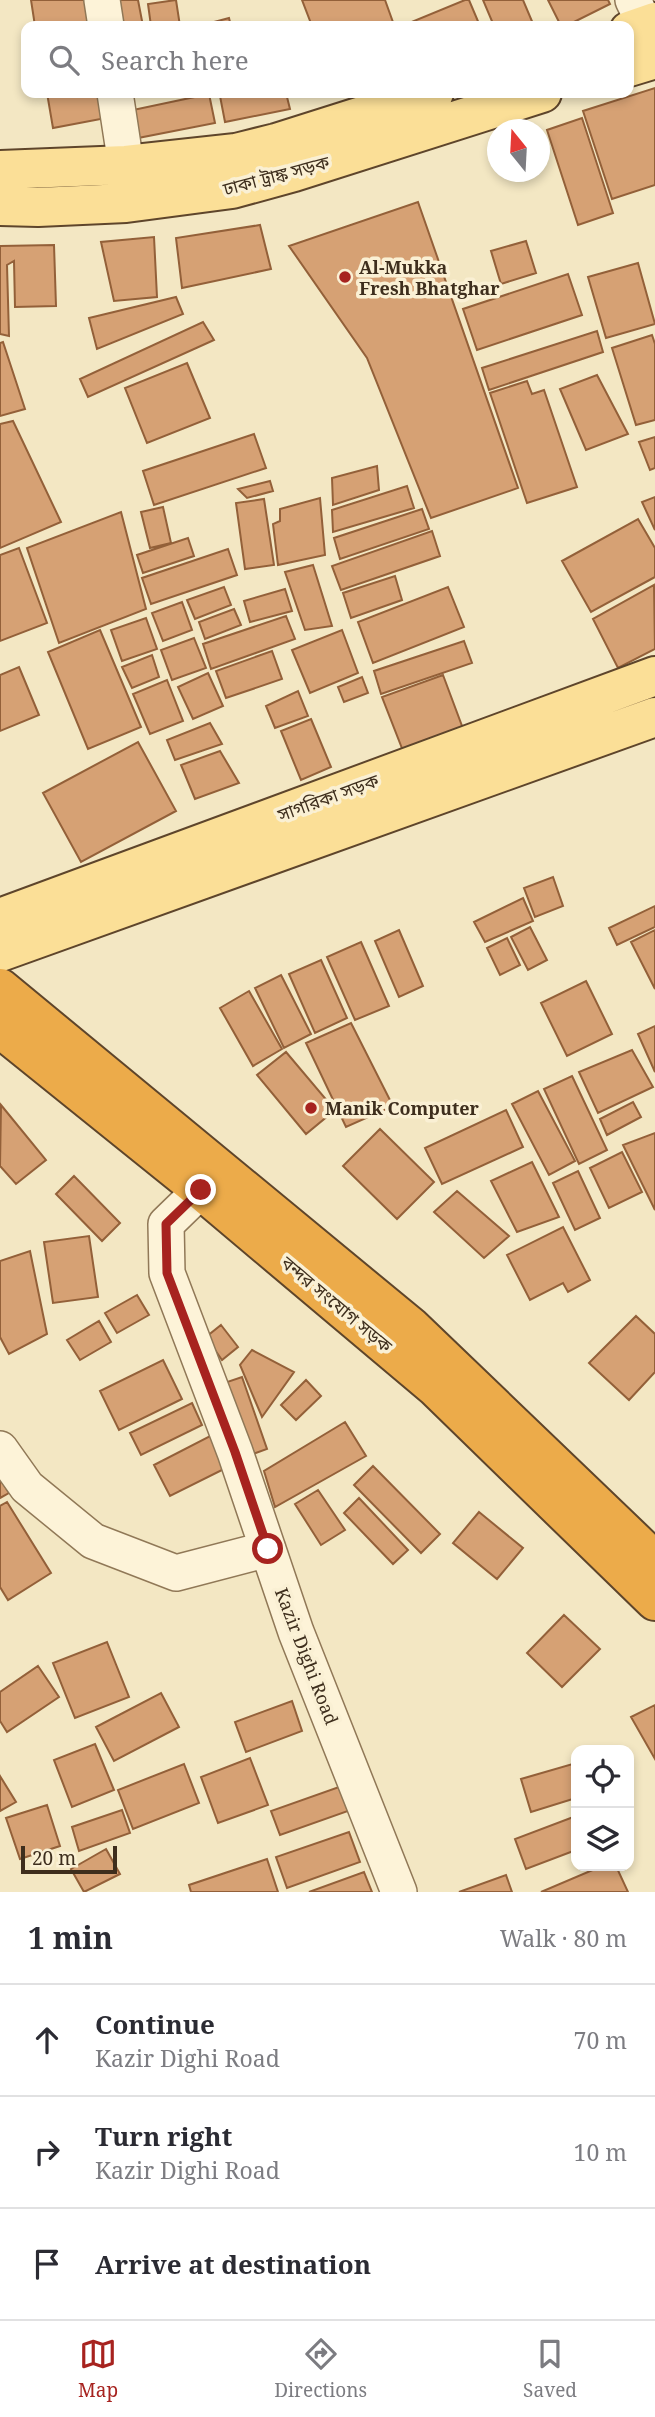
<!DOCTYPE html>
<html lang="en">
<head>
<meta charset="utf-8">
<style>
	:root { --surface:#fff; --page:#f7f7f7; --text:#2b2b33; --muted:#7c7c81; --line:#e1e1e2; --accent:#a7231f }
	body { margin:0; font-family:"Noto Serif","Noto Sans Bengali",serif; background:var(--page); color:var(--text) }
	.controls { position:absolute; right:21px; bottom:21px; display:grid; overflow:hidden; border-radius:14px; box-shadow:0 4px 10px #0003 }
	.controls button { width:63px; height:63px; display:grid; place-items:center; padding:0; border:0; border-bottom:2px solid var(--line); background:var(--surface); color:var(--text); font:35px sans-serif }
	.compass { position:absolute; left:487px; top:119px; width:63px; height:63px; border-radius:50%; background:var(--surface); box-shadow:0 4px 10px #0003; rotate:342deg }
	.scale { position:absolute; left:21px; bottom:18px; width:96px; box-sizing:border-box; padding-left:7px; border:4px solid #3e2e1d; border-top:0; font-size:19px; line-height:24px; white-space:nowrap; color:#3e2e1d; -webkit-text-stroke:5px #faf0d4; paint-order:stroke }
	.stop { position:absolute; width:21px; height:21px; margin:-16px; border:5px solid #a7231f; border-radius:50%; background:#fff }
	.stop.end { background:#a7231f; border-color:#fff; box-shadow:0 2px 7px #0008 }
	.list { margin:0; padding:0; list-style:none }
	h2 { display:flex; justify-content:space-between; align-items:center; height:91px; margin:0; padding:0 28px; font-size:30px }
	h2 small { font-size:23px; font-weight:400; color:var(--muted) }
	.list li { display:grid; grid-template-columns:46px 1fr auto; gap:21px; align-items:center; box-sizing:border-box; height:112px; padding:0 28px; border-top:2px solid var(--line) }
	.list b { display:block; font-size:26px; white-space:nowrap }
	.list p { margin:0; font-size:23px; white-space:nowrap; color:var(--muted) }
	.list em { font-size:23px; font-style:normal; color:var(--muted) }
	.icon { flex:none; width:38px; height:38px; fill:none; stroke:currentColor; stroke-width:2; stroke-linecap:round; stroke-linejoin:round }
	.map { position:relative; flex:none; width:655px; height:1892px; overflow:hidden }
	.search { position:absolute; background:var(--surface); box-shadow:0 4px 10px #0003; left:21px; right:21px; top:21px; height:77px; display:flex; align-items:center; gap:18px; box-sizing:border-box; padding:0 24px; border-radius:14px; color:var(--muted); font-size:26px }
	.sheet { height:427px; background:var(--surface) }
	nav { display:flex; justify-content:space-around; align-items:center; box-sizing:border-box; height:98px; border-top:2px solid var(--line); background:var(--surface); font-size:19px; color:var(--muted) }
	nav a { display:grid; justify-items:center; gap:4px }
	nav .on { color:var(--accent) }
	.map>svg:first-child { display:block }
	.building { fill:#d6a174; stroke:#936039; stroke-width:2 }
	.lines { fill:none; stroke-linecap:round; stroke-linejoin:round }
	.minor-casing { stroke:#907857; stroke-width:38 }
	.major-casing { stroke:#5e452b; stroke-width:42 }
	.highway-casing { stroke:#5e452b; stroke-width:42 }
	.minor { stroke:#fdf3d8; stroke-width:35 }
	.major { stroke:#fbdf97; stroke-width:38 }
	.highway { stroke:#ecab4a; stroke-width:38 }
	.route { stroke:#a7231f; stroke-width:9 }
	.poi-dot { fill:#a7231f; stroke:#faf0d4; stroke-width:2.5 }
	.labels { text-anchor:middle; dominant-baseline:central; stroke-width:7; stroke-linejoin:round; paint-order:stroke }
	.street-label { font-size:18px; fill:#3e2e1d; stroke:#faf0d4 }
	.poi-label { font-size:18px; font-weight:bold; fill:#3e2e1d; stroke:#faf0d4; text-anchor:start }
</style>
</head>
<body>
<div class="map">
<svg width="655" height="1892" viewBox="0 0 655 1892">
	<rect width="100%" height="100%" fill="#f3e7c3"/>
	<path class="building" d="M31 0H85L90 26H35Z
		M112 0H138L143 26H116Z
		M176 0 180 26H151L148 4Z
		M302 0H385L394 25 312 26Z
		M465 0H469L480 26H410L409 23Z
		M483 0H523L534 26H494Z
		M548 0H608L610 4 566 26H561Z
		M229 18 231 26H199Z
		M655 88V185L612 199 583 111Z
		M47 93H102L106 118 53 128Z
		M236 93H286L290 109 225 122 220 96Z
		M209 94 215 123 138 138 133 110Z
		M582 118 613 213 578 225 547 130Z
		M418 202 518 488 431 518 367 358 289 246Z
		M260 225 271 269 182 288 176 238Z
		M154 237 157 297 114 301 101 242Z
		M526 241 536 273 501 284 491 251Z
		M54 245 56 306 15 307 14 261 7 265 9 336 0 334V246Z
		M638 263 655 324 606 338 588 277Z
		M568 274 582 315 477 350 463 309Z
		M176 297 183 314 97 349 89 318Z
		M203 322 214 340 88 397 80 379Z
		M597 331 603 352 489 390 482 368Z
		M652 335 655 344V420L636 425 612 348Z
		M3 342 25 409 0 416V343Z
		M187 363 210 418 147 443 125 388Z
		M597 375 628 434 586 450 560 389Z
		M527 381 532 394 544 390 577 487 527 503 490 393Z
		M13 421 61 522 0 548V424Z
		M254 434 266 468 154 505 143 471Z
		M655 437V468L650 470 639 442Z
		M377 466 379 490 333 505 332 478Z
		M270 481 273 491 247 498 238 489Z
		M407 486 414 508 333 532 332 510Z
		M655 497V530L642 502Z
		M320 498 325 555 278 565 273 524 280 521V509Z
		M264 499 274 565 245 569 236 503Z
		M163 507 171 543 150 548 141 512Z
		M422 509 429 529 340 559 334 538Z
		M121 512 146 609 59 643 27 548Z
		M638 519 655 548V577L591 612 562 561Z
		M432 531 440 556 341 590 332 566Z
		M188 538 194 556 143 573 137 555Z
		M19 548 47 623 0 641V555Z
		M228 549 237 575 151 604 142 578Z
		M313 565 332 626 305 630 285 572Z
		M395 576 402 600 351 618 343 593Z
		M654 585 655 649 618 668 593 619Z
		M224 587 231 605 195 619 187 600Z
		M448 587 464 627 373 663 358 622Z
		M285 589 292 611 250 622 244 601Z
		M182 602 192 630 163 641 152 613Z
		M234 609 241 625 205 639 199 622Z
		M286 616 295 639 211 669 203 644Z
		M146 618 157 649 122 661 111 630Z
		M100 630 141 727 88 749 48 652Z
		M342 630 358 673 310 693 292 650Z
		M194 638 206 668 172 680 161 650Z
		M464 641 472 663 381 694 374 671Z
		M272 651 282 679 226 698 216 671Z
		M152 655 159 677 132 688 122 667Z
		M19 667 39 715 0 731V675Z
		M208 673 223 706 193 719 178 687Z
		M443 675 465 734 405 756 382 697Z
		M362 677 368 693 344 702 338 687Z
		M167 680 183 721 150 734 133 694Z
		M298 691 308 716 275 728 266 706Z
		M311 719 331 767 301 780 281 731Z
		M210 723 222 744 175 760 167 740Z
		M138 742 176 811 81 862 43 793Z
		M220 751 239 783 195 799 181 765Z
		M553 877 563 906 535 917 524 888Z
		M523 898 533 921 485 942 474 922Z
		M655 906V927L617 945 609 928Z
		M530 927 547 960 528 970 511 937Z
		M399 930 423 986 399 997 375 941Z
		M655 930V989L631 942Z
		M507 938 520 965 500 975 487 948Z
		M361 942 389 1006 355 1020 327 957Z
		M321 960 347 1018 315 1033 289 974Z
		M281 975 311 1034 284 1048 255 988Z
		M586 981 612 1034 567 1056 541 1003Z
		M249 991 282 1049 253 1066 220 1008Z
		M351 1023 393 1106 346 1127 306 1043Z
		M655 1026V1072L638 1034Z
		M632 1050 653 1087 598 1113 579 1072Z
		M286 1052 335 1110 306 1134 257 1075Z
		M572 1076 607 1150 579 1164 544 1089Z
		M538 1091 575 1161 549 1175 512 1104Z
		M633 1102 641 1117 607 1135 600 1119Z
		M1 1105 46 1160 16 1184 0 1166Z
		M506 1110 523 1147 442 1184 425 1148Z
		M380 1129 434 1182 397 1219 343 1166Z
		M655 1133V1210L623 1145Z
		M622 1152 642 1192 609 1208 590 1168Z
		M532 1162 559 1217 517 1232 491 1181Z
		M578 1171 600 1218 575 1230 553 1183Z
		M74 1176 120 1223 102 1241 56 1194Z
		M457 1191 509 1236 484 1258 434 1212Z
		M563 1227 590 1280 568 1292 563 1283 530 1300 507 1255Z
		M89 1236 98 1297 53 1303 44 1242Z
		M30 1251 47 1334 9 1354 0 1337V1261Z
		M137 1295 149 1315 117 1333 105 1313Z
		M636 1316 655 1334V1372L629 1400 589 1363Z
		M99 1321 111 1342 80 1360 67 1340Z
		M221 1325 238 1347 222 1360 206 1337Z
		M252 1350 294 1372 262 1417 240 1365Z
		M163 1360 182 1399 119 1430 100 1391Z
		M242 1377 267 1449 253 1454 227 1382Z
		M306 1380 321 1396 296 1420 281 1405Z
		M192 1403 202 1425 141 1455 130 1433Z
		M345 1422 366 1456 275 1507 264 1471Z
		M214 1434 230 1466 170 1496 154 1465Z
		M373 1466 440 1534 421 1553 354 1485Z
		M0 1478 9 1493 0 1498Z
		M318 1490 345 1530 321 1545 295 1504Z
		M359 1498 408 1550 393 1564 344 1513Z
		M7 1502 51 1573 8 1600 0 1587V1506Z
		M479 1512 523 1548 497 1579 453 1543Z
		M564 1615 600 1649 562 1687 527 1653Z
		M107 1642 129 1697 75 1718 53 1663Z
		M38 1666 59 1697 7 1732 0 1721V1692Z
		M161 1693 179 1727 114 1761 96 1727Z
		M292 1701 302 1731 246 1752 235 1722Z
		M655 1705V1759L631 1717Z
		M95 1744 114 1790 72 1807 54 1760Z
		M250 1758 268 1805 218 1823 201 1777Z
		M576 1763V1798L531 1812 521 1779Z
		M184 1764 199 1803 133 1829 118 1790Z
		M0 1776 16 1802 0 1811Z
		M339 1787 348 1811 280 1835 271 1811Z
		M47 1805 60 1846 20 1859 6 1818Z
		M122 1810 130 1833 79 1851 72 1827Z
		M576 1816V1850L526 1869 515 1839Z
		M349 1832 360 1862 287 1888 276 1857Z
		M106 1849 120 1874 84 1892 71 1869Z
		M267 1859 278 1892H191L189 1885Z
		M602 1866H616L628 1892H541Z
		M364 1872 372 1892H309Z
		M506 1875 512 1892H459Z"/>
	<g class="lines">
		<g class="minor-casing">
			<path id="minor" d="M102 0 106 26
				M633 0 645 25
				M115 93 126 165
				M201 1190 166 1224 167 1273 235 1452 296 1632 399 1892
				M0 1449 27 1487 93 1541 176 1573 268 1549"/>
		</g>
		<g class="major-casing">
			<path id="major" d="M629 31 655 22
				M629 67 655 59
				M0 170 126 165 236 153 276 143 434 93
				M0 206 38 207 126 203 232 189 294 172 542 93
				M0 918 655 676
				M0 952 655 717"/>
		</g>
		<g class="highway-casing">
			<path id="highway" d="M0 988 411 1327 655 1561
				M0 1028 201 1190 435 1387 655 1601"/>
		</g>
		<use href="#minor" class="minor"/>
		<use href="#major" class="major"/>
		<use href="#highway" class="highway"/>
	</g>
	<g class="lines">
		<path class="route" d="M201 1190 166 1224 167 1273 235 1452 268 1549"/>
	</g>
	<g class="poi-dot">
		<circle cx="345" cy="277" r="7"/>
		<circle cx="311" cy="1108" r="7"/>
	</g>
	<g class="labels">
		<g class="street-label">
			<text transform="translate(276 175) rotate(-15)">ঢাকা ট্রাঙ্ক সড়ক</text>
			<text transform="translate(328 797) rotate(-20)">সাগরিকা সড়ক</text>
			<text transform="translate(337 1304) rotate(40)">বন্দর সংযোগ সড়ক</text>
			<text transform="translate(307 1656) rotate(69)">Kazir Dighi Road</text>
		</g>
		<g class="poi-label">
			<text x="359" y="267">Al-Mukka<tspan x="359" dy="21">Fresh Bhatghar</tspan></text>
			<text x="325" y="1108">Manik Computer</text>
		</g>
	</g>
</svg>
<div class="controls">
<button><svg class="icon" aria-label="locate" viewBox="0 0 24 24"><circle cx="12" cy="12" r="6"/><path d="M12 2v4M12 18v4M2 12h4M18 12h4"/></svg></button>
<button><svg class="icon" aria-label="layers" viewBox="0 0 24 24"><path d="M12 4l9 5-9 5-9-5zM3 14l9 5 9-5"/></svg></button>
</div>
<svg class="compass" viewBox="-18 -18 36 36"><path d="M0-13l5 13h-10z" fill="#e53935"/><path d="M0 13l5-13h-10z" fill="#7c7c81"/></svg>
<div class="scale">20 m</div>
<div class="stop" style="left:268px;top:1549px"></div>
<div class="stop end" style="left:201px;top:1190px"></div>
<div class="search"><svg class="icon" aria-label="search" viewBox="0 0 24 24"><circle cx="10" cy="10" r="6"/><path d="M15 15l6 6"/></svg>Search here</div>
</div>
<section class="sheet">
<h2>1 min<small>Walk · 80 m</small></h2>
<ul class="list">
<li><svg class="icon" aria-label="ahead" viewBox="0 0 24 24"><path d="M12 20V5M6 11l6-6 6 6"/></svg><div><b>Continue</b><p>Kazir Dighi Road</p></div><em>70 m</em></li>
<li><svg class="icon" aria-label="right" viewBox="0 0 24 24"><path d="M7 20v-9h11M14 6l5 5-5 5"/></svg><div><b>Turn right</b><p>Kazir Dighi Road</p></div><em>10 m</em></li>
<li><svg class="icon" aria-label="arrive" viewBox="0 0 24 24"><path d="M6 21V4h12l-3 4 3 4H6"/></svg><div><b>Arrive at destination</b></div></li>
</ul>
</section>
<nav>
<a class="on"><svg class="icon" aria-label="map" viewBox="0 0 24 24"><path d="M3 6l6-2 6 2 6-2v14l-6 2-6-2-6 2zM9 4v14M15 6v14"/></svg>Map</a>
<a><svg class="icon" aria-label="directions" viewBox="0 0 24 24"><path d="M12 3l9 9-9 9-9-9zM9 14v-3h6M13 9l2 2-2 2"/></svg>Directions</a>
<a><svg class="icon" aria-label="saved" viewBox="0 0 24 24"><path d="M7 4h10v16l-5-4-5 4z"/></svg>Saved</a>
</nav>
</body>
</html>
